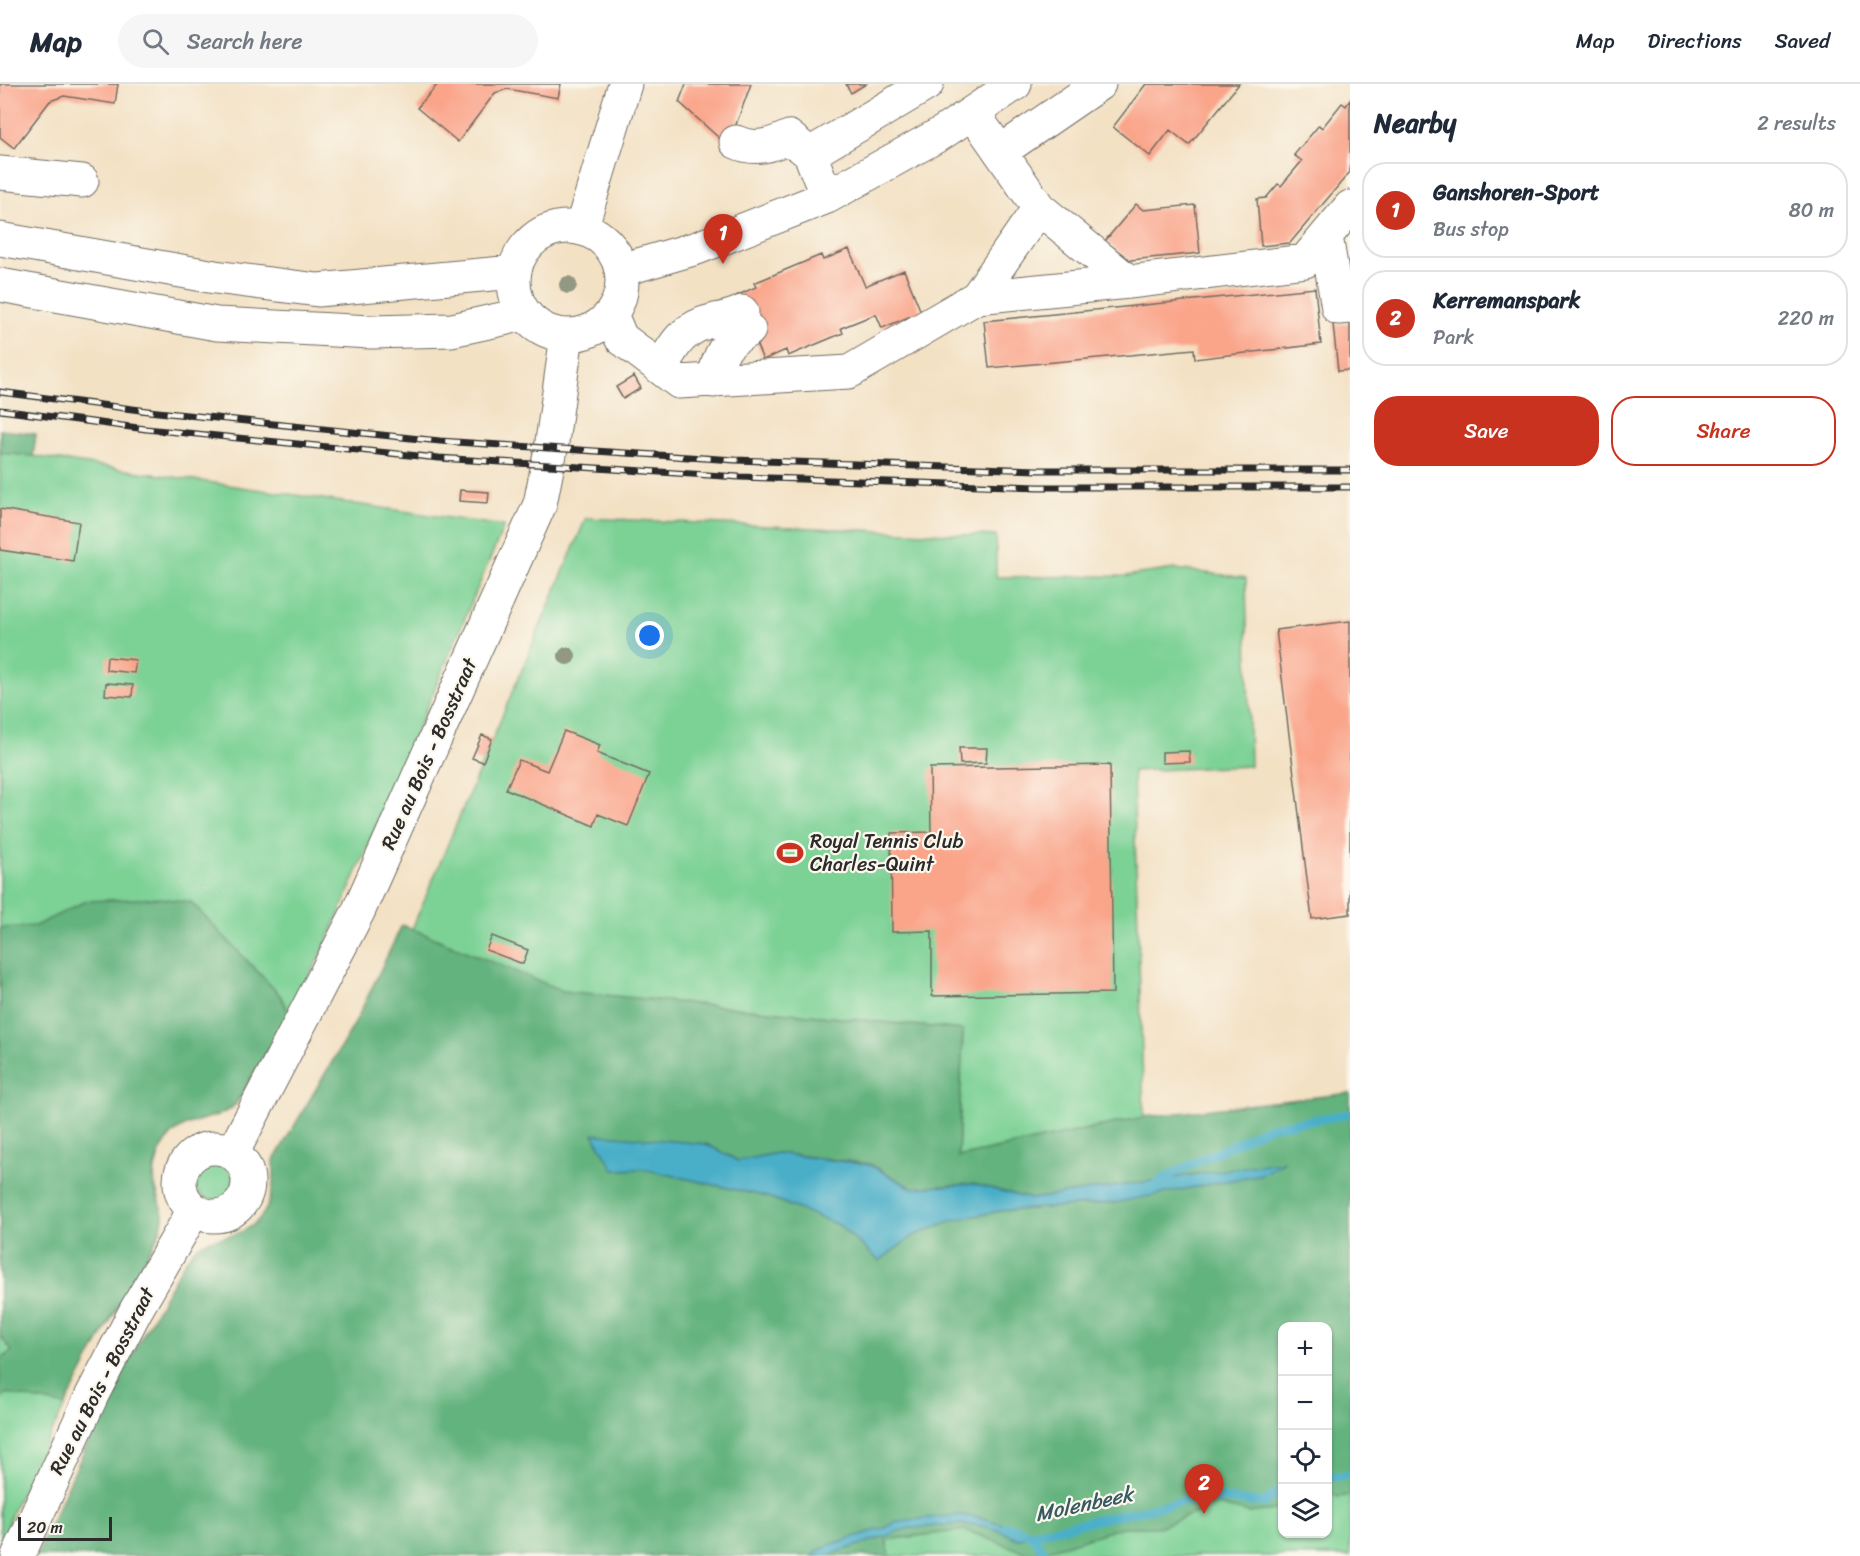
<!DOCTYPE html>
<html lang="en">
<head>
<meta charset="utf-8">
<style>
	:root { --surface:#fff; --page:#f6f6f7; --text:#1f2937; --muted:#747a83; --line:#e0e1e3; --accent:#c8321e }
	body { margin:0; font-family:Sriracha,sans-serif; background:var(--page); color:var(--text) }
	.controls { position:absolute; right:18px; bottom:18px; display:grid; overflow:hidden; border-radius:12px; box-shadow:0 2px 4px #0004 }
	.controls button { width:54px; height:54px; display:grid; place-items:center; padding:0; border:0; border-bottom:2px solid var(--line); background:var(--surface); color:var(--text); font:30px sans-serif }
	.scale { position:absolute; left:18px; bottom:15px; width:94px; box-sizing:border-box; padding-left:6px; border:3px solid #2b2b2b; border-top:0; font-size:16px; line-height:21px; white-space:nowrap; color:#2b2b2b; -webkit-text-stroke:4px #fbf7ec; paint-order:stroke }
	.you { position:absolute; left:650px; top:552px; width:21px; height:21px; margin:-15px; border:4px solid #fff; border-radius:50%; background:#1a73e8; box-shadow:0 0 0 9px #1a73e833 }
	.badge { display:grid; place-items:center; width:39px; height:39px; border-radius:50%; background:var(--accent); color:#fff; font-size:20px; font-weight:700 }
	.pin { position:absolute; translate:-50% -50px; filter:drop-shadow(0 2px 3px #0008) }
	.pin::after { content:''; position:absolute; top:32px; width:21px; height:18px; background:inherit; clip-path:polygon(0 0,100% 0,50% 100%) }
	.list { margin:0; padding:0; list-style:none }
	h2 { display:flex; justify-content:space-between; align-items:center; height:78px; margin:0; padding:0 24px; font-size:26px }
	h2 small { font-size:20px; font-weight:400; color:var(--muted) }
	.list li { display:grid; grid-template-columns:39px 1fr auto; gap:18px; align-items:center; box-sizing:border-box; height:96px; margin:0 12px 12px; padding:0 12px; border:2px solid var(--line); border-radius:24px }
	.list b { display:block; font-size:22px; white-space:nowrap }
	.list p { margin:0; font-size:20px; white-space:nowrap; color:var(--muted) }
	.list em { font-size:20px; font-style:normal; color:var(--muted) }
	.actions { display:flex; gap:12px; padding:18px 24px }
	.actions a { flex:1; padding:14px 0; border:2px solid var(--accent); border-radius:24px; text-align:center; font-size:21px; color:var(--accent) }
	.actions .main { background:var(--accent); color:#fff }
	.icon { flex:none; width:33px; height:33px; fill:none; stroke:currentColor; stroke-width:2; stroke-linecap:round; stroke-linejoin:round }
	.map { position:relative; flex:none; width:1350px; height:1472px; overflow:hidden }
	header { display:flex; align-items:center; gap:36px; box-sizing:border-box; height:84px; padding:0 30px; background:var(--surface); border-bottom:2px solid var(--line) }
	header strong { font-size:28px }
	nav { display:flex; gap:33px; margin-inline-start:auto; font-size:21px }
	.search { width:420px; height:54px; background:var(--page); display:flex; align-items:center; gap:15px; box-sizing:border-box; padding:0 21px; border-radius:33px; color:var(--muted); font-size:22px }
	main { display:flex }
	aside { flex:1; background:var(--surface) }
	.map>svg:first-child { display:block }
	.green { fill:#7bd195; stroke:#537e60; stroke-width:1.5 }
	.forest { fill:#64b37e; stroke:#486f54; stroke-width:1.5; fill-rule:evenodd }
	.water { fill:#49afc8; stroke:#3a6d7a; stroke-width:1.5 }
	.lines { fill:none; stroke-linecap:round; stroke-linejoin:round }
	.stream { stroke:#49afc8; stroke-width:9 }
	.building { fill:#faa48a }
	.minor-casing { stroke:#716b61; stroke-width:35 }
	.minor { stroke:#fff; stroke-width:33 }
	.rail-casing { stroke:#2b2b2b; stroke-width:7 }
	.rail { stroke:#fbf7ec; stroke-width:4.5; stroke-dasharray:14; stroke-linecap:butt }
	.tree { fill:#929881 }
	.labels { text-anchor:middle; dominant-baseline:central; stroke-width:4.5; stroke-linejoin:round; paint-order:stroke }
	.street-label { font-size:20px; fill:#2b2b2b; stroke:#fbf7ec }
	.poi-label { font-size:20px; fill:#2b2b2b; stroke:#fbf7ec; text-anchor:start }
	.water-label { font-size:21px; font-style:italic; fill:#365962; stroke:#fbf7ec }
</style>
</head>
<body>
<header>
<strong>Map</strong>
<div class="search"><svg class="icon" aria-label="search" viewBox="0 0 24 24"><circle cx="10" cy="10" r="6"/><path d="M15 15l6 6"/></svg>Search here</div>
<nav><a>Map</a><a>Directions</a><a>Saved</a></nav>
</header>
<main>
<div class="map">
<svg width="1350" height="1472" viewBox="0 0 1350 1472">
	<rect width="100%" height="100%" fill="#fbf7ec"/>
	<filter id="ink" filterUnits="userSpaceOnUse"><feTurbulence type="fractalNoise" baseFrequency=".0167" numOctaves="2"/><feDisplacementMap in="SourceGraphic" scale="12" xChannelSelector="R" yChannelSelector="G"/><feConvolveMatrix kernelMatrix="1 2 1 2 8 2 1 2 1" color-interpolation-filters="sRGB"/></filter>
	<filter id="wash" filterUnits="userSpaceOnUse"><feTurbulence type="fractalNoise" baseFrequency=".008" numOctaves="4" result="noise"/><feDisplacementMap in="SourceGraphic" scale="24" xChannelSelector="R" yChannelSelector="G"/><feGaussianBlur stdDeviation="1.35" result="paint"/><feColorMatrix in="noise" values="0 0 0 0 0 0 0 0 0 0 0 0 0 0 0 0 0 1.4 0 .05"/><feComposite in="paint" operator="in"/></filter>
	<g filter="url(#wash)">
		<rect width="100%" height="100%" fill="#f3e1c4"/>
		<path class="green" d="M0 346 36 350 33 372 504 442 324 865 242 1012C238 1017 234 1022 229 1026 220 1032 208 1033 198 1036 178 1040 162 1058 157 1077 149 1102 161 1110 163 1132 163 1140 160 1147 157 1154L86 1280 15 1421 0 1461Z
			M586 434 996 452V493L1126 492 1175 485 1246 494 1250 682 1133 687 1144 1033 958 1073 963 946 563 907 412 845Z
			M194 1096a20 20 0 1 1 40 0a20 20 0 1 1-40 0Z
			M1328 1391H1350V1472H890L886 1456 1282 1402V1450H1328Z"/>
		<path class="forest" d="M0 346 36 350 33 372 0 369Z
			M159 814 191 818 280 911 289 930 235 1021C217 1037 191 1033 172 1050 159 1063 150 1087 155 1105 157 1114 162 1123 163 1132 163 1140 160 1147 157 1154L109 1237 65 1322 6 1309 0 1317V1276L12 1267 0 1252V844L35 842 86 817Z
			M402 841 563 907 963 946 958 1073 1144 1033 1350 1009V1411L1338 1413 1328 1408V1242H1282V1422L1281 1425 1249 1429 1217 1421 1158 1443H1123L1032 1471 965 1446 886 1456 890 1472H36C73 1391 109 1309 154 1231 166 1211 177 1188 191 1169 202 1155 216 1155 231 1151 269 1142 275 1109 274 1076L355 939ZM706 1060 738 1077 778 1069 870 1080 912 1104 973 1100 1031 1115 1282 1078 1114 1119 1000 1127 953 1136 913 1152 879 1177 839 1141 768 1113 644 1085 614 1086Z"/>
		<path class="water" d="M593 1050 706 1060 738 1077 777 1069 870 1081 912 1104 973 1100 1031 1115 1284 1077 1263 1090 1114 1119 1000 1127 953 1136 913 1152 879 1177 839 1141 768 1113 644 1085 614 1086Z
			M959 1431C984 1433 1005 1439 1028 1451L1018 1455C984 1437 963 1439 926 1443 913 1444 902 1444 890 1451L826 1472H813L818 1467 831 1460 887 1443 897 1437Z"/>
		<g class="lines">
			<path class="stream" d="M1160 1096 1269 1043 1350 1030
				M1328 1391 1333 1393 1350 1391
				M1006 1442 1031 1450 1203 1413 1264 1419 1275 1411 1282 1402
				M1031 1450 1047 1472"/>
		</g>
		<g id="blocks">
			<path class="building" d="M0 0H118L115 20 64 12 50 17 14 64 0 53Z
				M438 0H561L558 14 507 5 495 9 458 58 417 24Z
				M686 0H751L728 62 679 18Z
				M846 0H866L851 9Z
				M1146 0H1239L1189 61 1170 46 1150 72 1113 43Z
				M1350 16V88L1290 159 1261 162 1257 115 1266 114 1278 100 1281 102 1302 77 1294 71 1319 41 1322 44 1342 19 1346 22Z
				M1136 120 1143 126 1195 121 1200 169 1130 176 1105 157Z
				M849 165 865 202 904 186 921 228 882 244 876 230 841 244 843 249 788 272 786 266 763 276 736 212 756 203 754 199 821 171 823 176Z
				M1315 204 1321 260 1195 275 1194 265 989 284 984 237Z
				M1350 239V286L1338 287 1333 240Z
				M634 292 641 304 623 315 616 303Z
				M460 406 489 408 488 419 459 417Z
				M0 425 79 438 73 477 0 466Z
				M1350 537V830L1312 835 1276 546Z
				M107 573 136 576 134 589 106 586Z
				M106 599 133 601 132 613 105 611Z
				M564 647 600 661 597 669 649 690 628 742 598 730 594 742 506 705 519 676 547 687Z
				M482 651 492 655 483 678 472 674Z
				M959 664H987L986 679 960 680Z
				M1189 667 1190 678 1162 679V668Z
				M1110 681 1113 909 932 912V847L892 848 891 749 931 748 930 684Z
				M492 852 528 866 523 880 486 866Z"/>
		</g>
	</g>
	<g filter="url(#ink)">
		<use href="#blocks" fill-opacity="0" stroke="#716b61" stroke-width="1.5"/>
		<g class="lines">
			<g class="minor-casing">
				<path id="minor" d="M973 29 1039 124 977 213
					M736 58C755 67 772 61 789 53L810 70
					M1000 68 1099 0
					M0 89 82 97
					M827 113 810 70 927 0
					M1039 124 1129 198
					M514 197a54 54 0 1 1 108 0a54 54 0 1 1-108 0Z
					M581 145 625 0
					M1326 152 1338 224 1350 223
					M0 155 215 193 318 206 514 188
					M621 186 697 164 827 113 942 49 1015 0
					M0 201 217 240 371 248 452 246 525 230
					M611 230 621 254 679 298 849 288 977 213 1129 198 1305 177 1350 123
					M661 284C675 258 684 243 715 236 725 234 732 233 742 228
					M713 297C719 270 724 259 749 246
					M180 1098a34 34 0 1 1 68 0a34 34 0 1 1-68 0Z
					M233 1068 358 828 540 420 551 365 567 251
					M18 1472 92 1311 136 1226 194 1126"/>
			</g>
			<use href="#minor" class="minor"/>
			<g class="rail-casing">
				<path id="rail" d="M0 308 148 327 440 357 735 376 1038 386H1350
					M0 326 146 345 439 374 739 393 1038 403H1350"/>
			</g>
			<use href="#rail" class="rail"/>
		</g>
		<g class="tree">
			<circle cx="568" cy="201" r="9"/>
			<circle cx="567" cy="572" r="9"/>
		</g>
	</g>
	<defs>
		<g id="stadium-bare" transform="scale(2.07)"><path d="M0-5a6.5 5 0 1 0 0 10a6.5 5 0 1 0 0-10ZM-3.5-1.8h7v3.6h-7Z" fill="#c8321e" stroke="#fbf7ec" stroke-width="2.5" paint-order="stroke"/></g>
	</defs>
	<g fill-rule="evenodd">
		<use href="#stadium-bare" x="790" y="769"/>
	</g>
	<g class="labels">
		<g class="street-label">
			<text transform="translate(429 670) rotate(-66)">Rue au Bois - Bosstraat</text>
			<text transform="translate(102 1297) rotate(-63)">Rue au Bois - Bosstraat</text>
		</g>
		<g class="poi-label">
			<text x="810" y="757">Royal Tennis Club<tspan x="810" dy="23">Charles-Quint</tspan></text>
		</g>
		<g class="water-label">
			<text transform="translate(1084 1420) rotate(-12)">Molenbeek</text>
		</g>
	</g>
</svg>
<div class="controls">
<button>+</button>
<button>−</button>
<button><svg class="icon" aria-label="locate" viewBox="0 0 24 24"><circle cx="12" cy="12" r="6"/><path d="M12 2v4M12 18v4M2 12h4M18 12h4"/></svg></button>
<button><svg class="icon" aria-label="layers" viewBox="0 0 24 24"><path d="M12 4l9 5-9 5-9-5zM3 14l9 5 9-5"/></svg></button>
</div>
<div class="scale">20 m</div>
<div class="you"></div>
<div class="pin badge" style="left:723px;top:180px">1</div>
<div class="pin badge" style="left:1204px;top:1430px">2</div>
</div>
<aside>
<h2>Nearby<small>2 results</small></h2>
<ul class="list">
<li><span class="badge">1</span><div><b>Ganshoren-Sport</b><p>Bus stop</p></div><em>80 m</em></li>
<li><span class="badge">2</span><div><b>Kerremanspark</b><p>Park</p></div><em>220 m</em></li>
</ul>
<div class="actions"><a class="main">Save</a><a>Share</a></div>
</aside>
</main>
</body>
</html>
